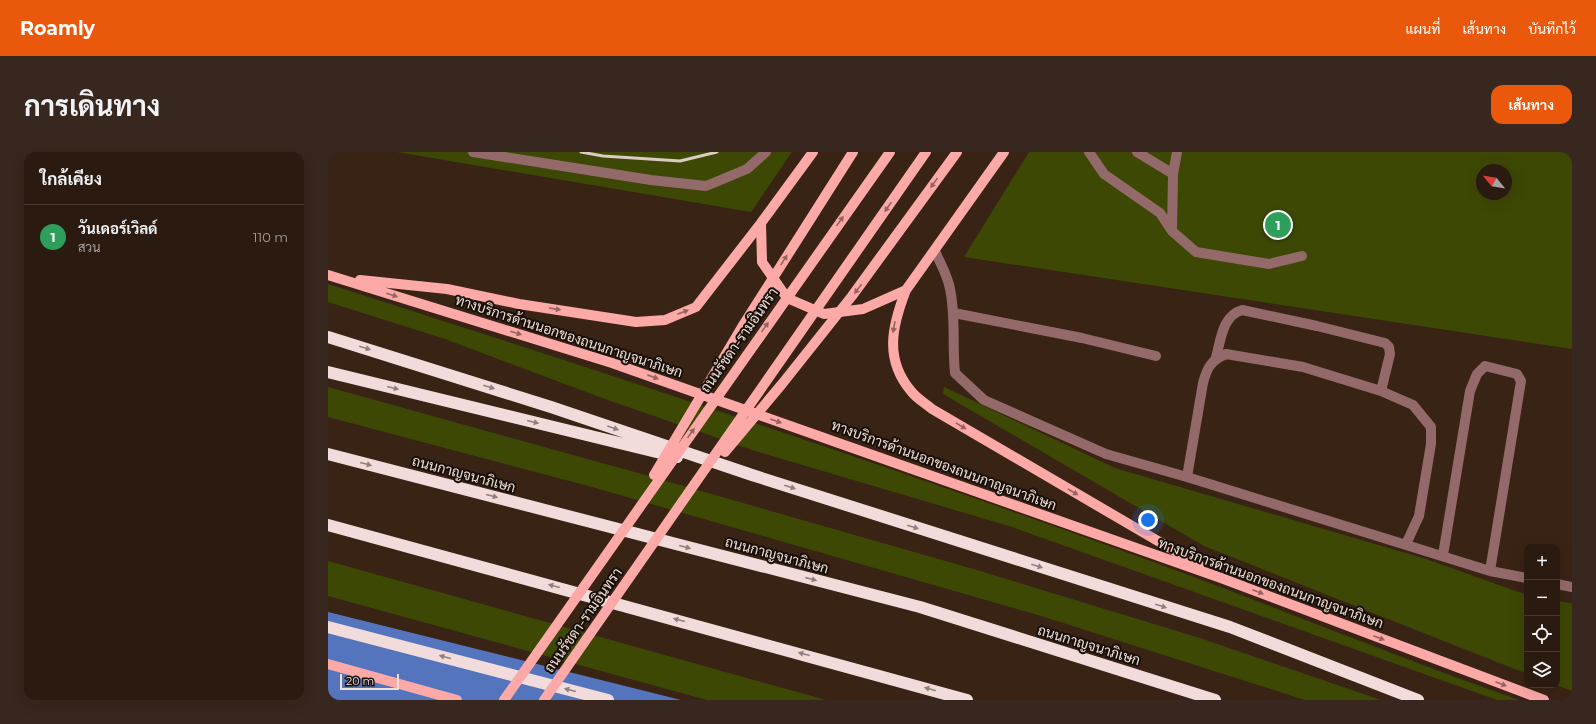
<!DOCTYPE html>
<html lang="th">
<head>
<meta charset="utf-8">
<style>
	:root { --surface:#2b1a10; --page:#37271e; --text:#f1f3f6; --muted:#a6a19f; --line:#473830; --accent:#ea580c }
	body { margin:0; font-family:Montserrat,Sarabun,sans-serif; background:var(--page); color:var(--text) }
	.controls { position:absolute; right:12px; bottom:12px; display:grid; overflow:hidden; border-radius:8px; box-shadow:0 4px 16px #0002 }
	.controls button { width:36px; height:36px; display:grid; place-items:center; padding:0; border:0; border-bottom:1px solid var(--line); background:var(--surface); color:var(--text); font:20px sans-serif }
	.compass { position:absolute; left:1148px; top:12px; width:36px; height:36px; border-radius:50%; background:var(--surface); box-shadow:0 4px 16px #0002; rotate:300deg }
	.scale { position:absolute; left:12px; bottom:10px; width:59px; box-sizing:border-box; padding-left:4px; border:2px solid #efe0d6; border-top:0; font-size:11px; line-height:14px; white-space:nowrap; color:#efe0d6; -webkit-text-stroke:3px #190f09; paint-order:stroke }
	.you { position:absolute; left:820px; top:368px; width:14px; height:14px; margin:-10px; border:3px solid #fff; border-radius:50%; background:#1a73e8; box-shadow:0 0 0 6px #1a73e833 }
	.badge { display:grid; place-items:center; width:26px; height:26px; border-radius:50%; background:var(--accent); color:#fff; font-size:13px; font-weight:700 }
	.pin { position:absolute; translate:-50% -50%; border:2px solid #fff; box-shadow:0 1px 4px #0006 }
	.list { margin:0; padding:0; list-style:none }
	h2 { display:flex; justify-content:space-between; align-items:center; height:52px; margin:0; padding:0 16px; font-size:17px }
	h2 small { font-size:13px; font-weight:400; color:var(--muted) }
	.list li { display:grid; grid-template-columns:26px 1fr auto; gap:12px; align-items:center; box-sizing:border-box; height:64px; padding:0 16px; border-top:1px solid var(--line) }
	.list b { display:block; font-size:15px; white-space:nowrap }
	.list p { margin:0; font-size:13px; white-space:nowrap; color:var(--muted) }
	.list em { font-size:13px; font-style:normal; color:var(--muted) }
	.icon { flex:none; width:22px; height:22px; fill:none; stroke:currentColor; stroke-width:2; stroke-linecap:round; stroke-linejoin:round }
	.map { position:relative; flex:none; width:1244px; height:548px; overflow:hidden; border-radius:12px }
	header { display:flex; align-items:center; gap:24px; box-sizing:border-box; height:56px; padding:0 20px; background:var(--accent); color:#fff }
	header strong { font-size:19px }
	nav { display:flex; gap:22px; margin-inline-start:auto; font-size:14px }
	.intro { display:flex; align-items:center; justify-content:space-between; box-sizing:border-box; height:96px; padding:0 24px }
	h1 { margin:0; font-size:28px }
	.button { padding:10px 18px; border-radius:12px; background:var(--accent); color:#fff; font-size:14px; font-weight:700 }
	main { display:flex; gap:24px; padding:0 24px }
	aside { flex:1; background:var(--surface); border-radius:12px; box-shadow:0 4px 16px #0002 }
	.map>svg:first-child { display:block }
	.green { fill:#3d4805; fill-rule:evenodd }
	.water { fill:#5475bd }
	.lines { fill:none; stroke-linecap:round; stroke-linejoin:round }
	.minor { stroke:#936a69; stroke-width:10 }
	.major { stroke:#fda9a8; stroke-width:10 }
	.highway { stroke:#f1dcdb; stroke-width:12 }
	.rail { stroke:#dbcbc1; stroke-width:3 }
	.major-bridge { stroke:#fda9a8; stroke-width:10 }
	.oneway { fill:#966460 }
	.oneway2 { fill:#90807c }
	.labels { text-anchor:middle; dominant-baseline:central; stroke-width:4; stroke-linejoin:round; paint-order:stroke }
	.street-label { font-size:14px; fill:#efe0d6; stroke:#190f09 }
</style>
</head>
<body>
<header>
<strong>Roamly</strong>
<nav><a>แผนที่</a><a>เส้นทาง</a><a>บันทึกไว้</a></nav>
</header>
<div class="intro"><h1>การเดินทาง</h1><a class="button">เส้นทาง</a></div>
<main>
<aside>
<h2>ใกล้เคียง<small></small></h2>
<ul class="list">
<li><span class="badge" style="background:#2e9e5b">1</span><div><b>วันเดอร์เวิลด์</b><p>สวน</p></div><em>110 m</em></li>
</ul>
</aside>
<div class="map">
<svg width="1244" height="548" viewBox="0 0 1244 548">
	<rect width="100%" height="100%" fill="#392315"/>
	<path class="green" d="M69 0H464L423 60Z
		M701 0H1244V197L636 105ZM1154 18H1178V42H1154Z
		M0 132C284 223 567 315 847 418 962 461 1075 507 1191 548H1169L681 374 427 299 277 247 117 187 0 150Z
		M0 235 303 319 649 418 872 486 1053 548H977L710 463 264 335 0 265Z
		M616 235 787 316 1098 407 1199 443V522L876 394 615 242Z
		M0 409 498 548H379L0 444Z
		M1229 449 1244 451V539L1228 533Z"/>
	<path class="water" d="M0 460 353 548H0Z"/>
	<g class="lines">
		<path class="minor" d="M145 0 323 28 378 34 419 17 438 0
			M761 0 776 22 832 61 844 79 868 100 941 112 974 104
			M809 0 845 22
			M844 79 845 22 849 0
			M607 99C612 111 620 124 622 137 628 165 624 193 627 221L656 248 778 302 859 325 1162 419 1199 426
			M626 161 754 186 828 204
			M888 205C893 188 894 164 914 158L989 174 1057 191 1061 195 1062 202 1053 239
			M859 325 875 231C879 216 883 208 898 202L975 215 1053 239 1085 253 1103 275V292L1091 364 1078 392
			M1115 403 1142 239 1149 222 1157 214 1189 222 1193 229 1162 419
			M1229 432 1244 435"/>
		<path class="major" d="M676 0 578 138C564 174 556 207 583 239 588 246 597 251 604 257L871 413
			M433 71 434 110 459 146 496 162 535 157 578 138
			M0 123 284 211 893 426 1216 548
			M32 128 119 137 191 152 308 170 337 168 368 155 433 71 485 0
			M0 512 129 548"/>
		<path class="highway" d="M0 185 223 255 424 323 902 475 1090 548
			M0 220 349 305
			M0 302 592 455 887 548
			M0 373 639 548
			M0 475 280 548"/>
		<path class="rail" d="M253 0 275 4 352 9 389 0"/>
		<path class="major-bridge" d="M397 300 454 232 524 144 629 0
			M326 323 414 175 525 0
			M176 548 562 0
			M216 548 598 0"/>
	</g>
	<defs><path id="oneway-solid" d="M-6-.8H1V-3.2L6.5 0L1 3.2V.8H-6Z"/></defs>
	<g class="oneway">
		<use href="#oneway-solid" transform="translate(606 31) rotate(126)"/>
		<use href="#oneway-solid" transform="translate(560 55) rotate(125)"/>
		<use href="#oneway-solid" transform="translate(512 69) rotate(-55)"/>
		<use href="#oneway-solid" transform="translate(456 108) rotate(-58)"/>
		<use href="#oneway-solid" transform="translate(530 137) rotate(127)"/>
		<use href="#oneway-solid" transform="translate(64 143) rotate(17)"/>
		<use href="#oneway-solid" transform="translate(227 157) rotate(9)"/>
		<use href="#oneway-solid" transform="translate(355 160) rotate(-21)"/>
		<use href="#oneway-solid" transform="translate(437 175) rotate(-55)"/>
		<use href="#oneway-solid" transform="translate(566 175) rotate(100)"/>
		<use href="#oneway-solid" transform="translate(188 181) rotate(17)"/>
		<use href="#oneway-solid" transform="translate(325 225) rotate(20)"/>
		<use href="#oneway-solid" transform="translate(448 269) rotate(20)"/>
		<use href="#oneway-solid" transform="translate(633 274) rotate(31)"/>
		<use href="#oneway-solid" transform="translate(363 281) rotate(-55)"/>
		<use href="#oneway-solid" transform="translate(745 340) rotate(31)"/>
		<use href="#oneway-solid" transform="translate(930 440) rotate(21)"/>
		<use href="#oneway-solid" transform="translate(1051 486) rotate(21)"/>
		<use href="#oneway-solid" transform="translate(1173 532) rotate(21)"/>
	</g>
	<g class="oneway2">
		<use href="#oneway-solid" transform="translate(37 196) rotate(17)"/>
		<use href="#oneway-solid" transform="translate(161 235) rotate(17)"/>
		<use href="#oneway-solid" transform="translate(65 236) rotate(14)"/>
		<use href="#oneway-solid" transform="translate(205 270) rotate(14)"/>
		<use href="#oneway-solid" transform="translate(285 276) rotate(19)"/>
		<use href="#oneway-solid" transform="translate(38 312) rotate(15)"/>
		<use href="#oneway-solid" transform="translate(462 335) rotate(18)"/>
		<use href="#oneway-solid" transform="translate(164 344) rotate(15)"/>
		<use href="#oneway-solid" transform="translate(585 375) rotate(18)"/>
		<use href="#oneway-solid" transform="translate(357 395) rotate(15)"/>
		<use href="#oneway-solid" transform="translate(709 414) rotate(18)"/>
		<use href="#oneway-solid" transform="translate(483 427) rotate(15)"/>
		<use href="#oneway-solid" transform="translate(226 434) rotate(-165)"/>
		<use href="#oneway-solid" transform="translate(833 454) rotate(18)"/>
		<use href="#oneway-solid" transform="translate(351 468) rotate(-165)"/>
		<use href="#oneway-solid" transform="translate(476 502) rotate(-165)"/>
		<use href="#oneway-solid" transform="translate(117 505) rotate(-165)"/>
		<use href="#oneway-solid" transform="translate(602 537) rotate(-164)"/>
		<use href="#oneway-solid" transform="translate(242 538) rotate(-165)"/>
	</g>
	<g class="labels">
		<g class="street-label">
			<text transform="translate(241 184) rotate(18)">ทางบริการด้านนอกของถนนกาญจนาภิเษก</text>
			<text transform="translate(411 188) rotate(-55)">ถนนรัชดา-รามอินทรา</text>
			<text transform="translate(616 313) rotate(20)">ทางบริการด้านนอกของถนนกาญจนาภิเษก</text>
			<text transform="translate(136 322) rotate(15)">ถนนกาญจนาภิเษก</text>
			<text transform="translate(449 403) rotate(15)">ถนนกาญจนาภิเษก</text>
			<text transform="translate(943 431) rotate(20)">ทางบริการด้านนอกของถนนกาญจนาภิเษก</text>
			<text transform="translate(255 468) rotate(-55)">ถนนรัชดา-รามอินทรา</text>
			<text transform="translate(761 493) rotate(17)">ถนนกาญจนาภิเษก</text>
		</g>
	</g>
</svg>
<div class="controls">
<button>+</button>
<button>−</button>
<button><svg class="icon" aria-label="locate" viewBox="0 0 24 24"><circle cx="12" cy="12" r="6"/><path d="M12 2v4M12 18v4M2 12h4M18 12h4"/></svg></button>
<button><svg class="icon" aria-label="layers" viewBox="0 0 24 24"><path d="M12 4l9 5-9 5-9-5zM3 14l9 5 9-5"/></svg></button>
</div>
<svg class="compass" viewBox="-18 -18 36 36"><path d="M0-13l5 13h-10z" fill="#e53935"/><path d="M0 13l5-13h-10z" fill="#a6a19f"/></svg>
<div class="scale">20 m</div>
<div class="you"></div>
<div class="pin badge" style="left:950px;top:73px;background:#2e9e5b">1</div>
</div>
</main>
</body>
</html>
